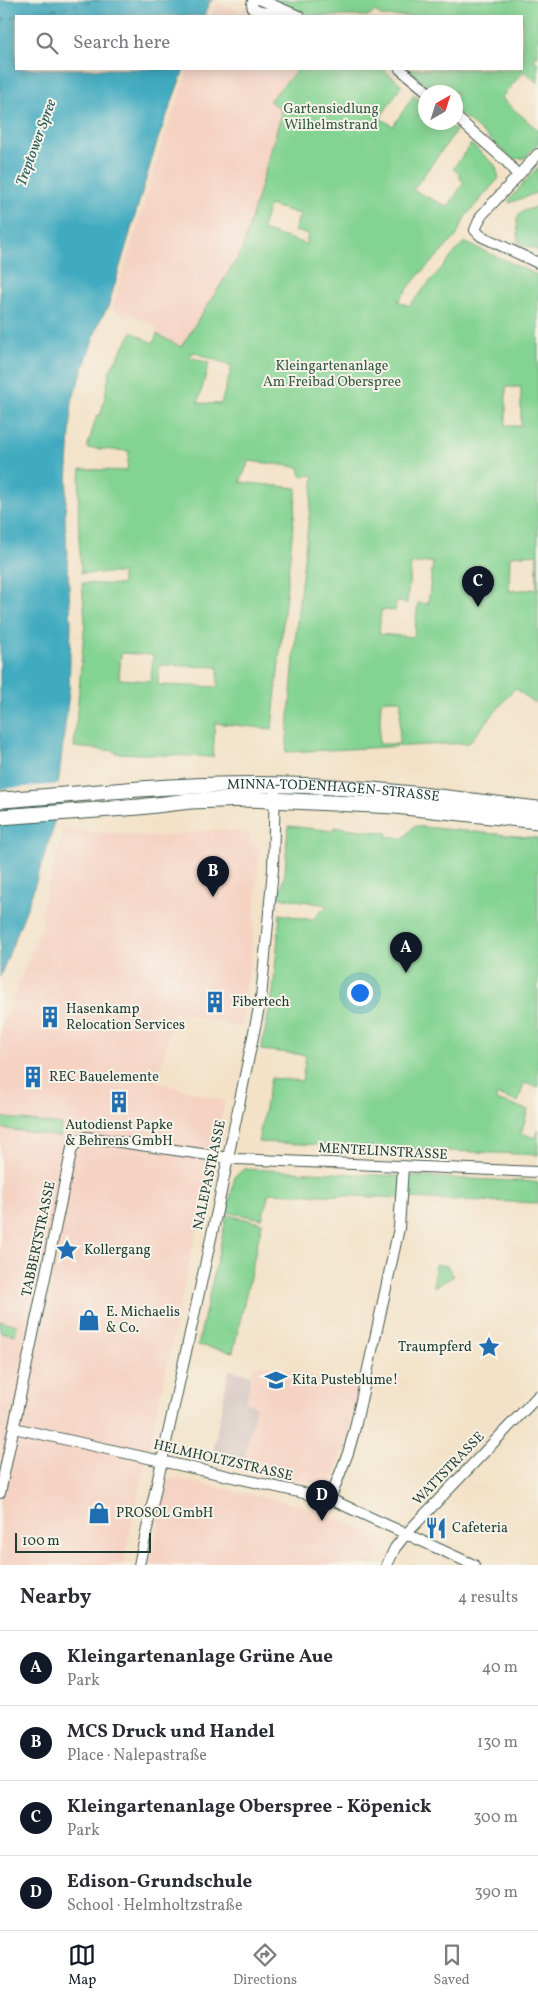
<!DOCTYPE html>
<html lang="en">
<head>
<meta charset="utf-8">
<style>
	:root { --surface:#fff; --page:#f2f2f3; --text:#2b2b33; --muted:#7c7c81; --line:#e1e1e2; --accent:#111827 }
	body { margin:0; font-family:Vollkorn,serif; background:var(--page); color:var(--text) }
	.compass { position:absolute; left:418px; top:85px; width:45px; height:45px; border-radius:50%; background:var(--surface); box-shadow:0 2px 12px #0003; rotate:39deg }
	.scale { position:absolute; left:15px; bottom:12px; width:136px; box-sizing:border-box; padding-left:5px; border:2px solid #1f3d34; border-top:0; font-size:14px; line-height:18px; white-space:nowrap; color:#1f3d34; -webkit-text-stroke:4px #f7f3e8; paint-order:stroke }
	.you { position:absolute; left:359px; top:992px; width:18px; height:18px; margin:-12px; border:4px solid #fff; border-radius:50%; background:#1a73e8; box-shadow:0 0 0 8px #1a73e833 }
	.badge { display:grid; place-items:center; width:32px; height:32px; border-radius:50%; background:var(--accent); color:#fff; font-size:16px; font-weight:700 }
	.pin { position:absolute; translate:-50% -41px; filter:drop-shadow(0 1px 2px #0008) }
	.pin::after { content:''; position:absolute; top:26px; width:18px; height:15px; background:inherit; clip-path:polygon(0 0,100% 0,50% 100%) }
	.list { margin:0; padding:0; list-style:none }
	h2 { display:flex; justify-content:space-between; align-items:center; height:65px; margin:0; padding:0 20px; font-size:21px }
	h2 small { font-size:16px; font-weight:400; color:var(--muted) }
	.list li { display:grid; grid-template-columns:32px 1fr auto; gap:15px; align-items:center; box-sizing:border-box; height:75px; padding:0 20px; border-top:1px solid var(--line) }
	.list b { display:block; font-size:19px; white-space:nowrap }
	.list p { margin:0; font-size:16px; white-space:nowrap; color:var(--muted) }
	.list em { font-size:16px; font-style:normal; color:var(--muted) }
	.icon { flex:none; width:28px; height:28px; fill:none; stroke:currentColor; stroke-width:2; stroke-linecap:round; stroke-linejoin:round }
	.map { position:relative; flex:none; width:538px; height:1565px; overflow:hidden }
	.search { position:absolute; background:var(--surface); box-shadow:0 2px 12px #0003; left:15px; right:15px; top:15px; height:55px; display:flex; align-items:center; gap:12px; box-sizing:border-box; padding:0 18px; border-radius:0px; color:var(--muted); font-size:19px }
	.sheet { height:365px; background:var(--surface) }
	nav { display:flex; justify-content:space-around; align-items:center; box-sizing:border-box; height:70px; border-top:1px solid var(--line); background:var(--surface); font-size:14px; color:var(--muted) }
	nav a { display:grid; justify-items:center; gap:2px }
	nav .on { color:var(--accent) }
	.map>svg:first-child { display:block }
	.built { fill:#f5d2c2 }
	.industrial { fill:#d1bfbd }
	.green { fill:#83d392; stroke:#518863; fill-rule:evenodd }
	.water { fill:#40aac0; stroke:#30747a }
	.pier { fill:#f3e2c8 }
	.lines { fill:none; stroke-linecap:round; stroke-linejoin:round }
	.ferry { stroke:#295e5e; stroke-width:1; stroke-dasharray:6 5; stroke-linecap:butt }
	.minor-casing { stroke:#3f564a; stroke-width:12 }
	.secondary-casing { stroke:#3f564a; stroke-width:17 }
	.minor { stroke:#fff; stroke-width:10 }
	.secondary { stroke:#fff; stroke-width:15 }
	.labels { text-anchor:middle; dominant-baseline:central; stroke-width:4; stroke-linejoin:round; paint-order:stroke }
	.park-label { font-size:14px; fill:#335b47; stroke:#f7f3e8 }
	.street-label { font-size:14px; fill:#1f3d34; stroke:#f7f3e8 }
	.poi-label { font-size:14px; fill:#1f3d34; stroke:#f7f3e8; text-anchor:start }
	.water-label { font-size:15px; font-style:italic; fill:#295e5e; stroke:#f7f3e8 }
</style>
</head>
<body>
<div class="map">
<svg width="538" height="1565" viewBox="0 0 538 1565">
	<rect width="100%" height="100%" fill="#f7f3e8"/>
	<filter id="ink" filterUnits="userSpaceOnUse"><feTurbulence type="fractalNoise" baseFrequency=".02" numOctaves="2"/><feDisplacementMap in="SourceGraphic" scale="10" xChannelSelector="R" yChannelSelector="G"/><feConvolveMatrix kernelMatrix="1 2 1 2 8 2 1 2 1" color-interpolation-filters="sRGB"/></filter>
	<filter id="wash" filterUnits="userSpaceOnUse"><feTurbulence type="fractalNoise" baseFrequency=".0096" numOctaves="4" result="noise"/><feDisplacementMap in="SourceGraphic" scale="20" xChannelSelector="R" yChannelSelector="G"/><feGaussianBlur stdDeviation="1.12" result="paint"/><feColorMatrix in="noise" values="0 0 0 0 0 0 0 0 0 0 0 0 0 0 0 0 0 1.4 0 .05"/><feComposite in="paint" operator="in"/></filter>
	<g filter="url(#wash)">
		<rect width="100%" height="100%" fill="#f3e2c8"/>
		<path class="built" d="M248 0 287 16H211L217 3 242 13Z
			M189 69H298L270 101 280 108 281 115 242 251 181 347 155 333 157 328 131 314 128 318 112 309 162 142Z
			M65 829 159 837 214 829 245 832 250 839V845L260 846 253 935 241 1028 175 1011 157 1082 225 1101 123 1565H0V1032L44 918 39 917Z
			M264 1365 338 1381 359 1389 349 1435 331 1485 328 1486 242 1468 255 1406 246 1402 253 1366Z
			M173 1478 304 1506 383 1537 385 1539 373 1565H150L169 1480Z"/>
		<path class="industrial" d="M229 1370 251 1375 246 1402 256 1406 242 1468 211 1462Z"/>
		<path class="green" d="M269 0H538V55L534 60 538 63V83L524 71 501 98 538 130V143L525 158 513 159 456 110V92H435L407 69H522V16H381L375 11 370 16H310Z
			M298 69H383L402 85 380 118 393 126 414 95 425 105 426 122 446 123 456 131 413 190 448 207 464 182 459 178 461 175 453 169 471 144 495 165 499 178 465 217 456 237 418 276 398 301 409 306 464 242 538 275V699L534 703 515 688 469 743 286 752 298 610 314 475 301 476 299 467 249 461 240 482 297 488 272 729 215 723 213 757 115 753V751L74 747 85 620 82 583 122 585V573H81C79 538 76 504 81 469L127 471 129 451 87 448 97 415 100 416 104 402 110 370 132 332 153 343 157 334 181 347 242 251 281 115 280 108 269 101ZM269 205 300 214 294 231 308 234 306 244 262 230ZM193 352 232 366 221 404 198 403 209 363 190 357ZM506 387H521V426H506ZM537 554V589L509 591 510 556ZM433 562 428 604 418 603 414 637 379 634 381 610 395 611 396 602 407 603 411 564ZM121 653 153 655 151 681 119 679ZM159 665 218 667V687L158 685ZM385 700H401L399 744H379L381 702Z
			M538 167V192L510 203 509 200Z
			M538 206V251L518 242 517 218 521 212Z
			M288 826 334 831 335 827 388 833 386 836 404 838 414 826 538 838V1087L524 1083 518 1102 497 1095 496 1100 528 1110 521 1133 535 1138 538 1129V1155L258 1142 271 1078 302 1081 306 1055 261 1050 273 992 280 914 312 920 327 905 279 897 285 873Z
			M0 1117 62 1125 60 1137 0 1128Z
			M244 1169 538 1182V1203L269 1193 262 1219 227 1212 235 1176Z
			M227 1215 262 1223 233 1352 198 1345Z
			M435 1264 447 1266 454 1276 434 1287Z
			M0 1321 17 1325 15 1335 0 1332Z"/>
		<path class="water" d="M0 0H214L210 1 204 16H16V69H184L157 142 108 307 99 322 72 401 65 516 71 624 69 692 53 829 30 900 0 977Z"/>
		<path class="pier" d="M60 784 58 801 0 805V789Z"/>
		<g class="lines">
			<path class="ferry" d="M19 16 103 0
				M0 20 16 17"/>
		</g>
	</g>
	<g filter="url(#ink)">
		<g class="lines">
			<g class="minor-casing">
				<path id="minor" d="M254 0 252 4 253 9C265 15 275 14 287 11
					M261 0 299 16
					M400 69 428 92
					M456 117 507 162 518 176
					M538 154 481 216 475 230 481 236 538 263
					M374 1343 399 1228 403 1167
					M14 1428 330 1499 474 1565
					M0 1493 72 1148 80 1140 86 1137 236 1159 538 1172
					M330 1499 348 1453 354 1432 373 1346
					M139 1565 217 1211 261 998 273 869 275 785
					M387 1565 395 1548 406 1534 538 1396"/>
			</g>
			<g class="secondary-casing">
				<g id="secondary">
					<path id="s1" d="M0 800C96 793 192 782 288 785 372 787 455 799 538 809"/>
					<path d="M0 817 139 807 190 801 249 799 395 806 538 821"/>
				</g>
			</g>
			<use href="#minor" class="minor"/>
			<use href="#secondary" class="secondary"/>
		</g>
	</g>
	<defs>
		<g id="building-bare" transform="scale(1.725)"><path d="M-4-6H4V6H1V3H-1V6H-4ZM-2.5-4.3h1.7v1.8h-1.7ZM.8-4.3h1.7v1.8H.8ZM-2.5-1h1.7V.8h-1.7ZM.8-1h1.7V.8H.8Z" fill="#1f6fb2" stroke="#f7f3e8" stroke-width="2.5" paint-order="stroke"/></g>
		<g id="sight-bare" transform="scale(1.725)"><path d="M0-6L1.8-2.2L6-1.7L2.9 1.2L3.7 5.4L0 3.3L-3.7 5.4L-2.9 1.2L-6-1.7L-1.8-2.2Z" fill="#1f6fb2" stroke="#f7f3e8" stroke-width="2.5" paint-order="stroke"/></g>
		<g id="shop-bare" transform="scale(1.725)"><path d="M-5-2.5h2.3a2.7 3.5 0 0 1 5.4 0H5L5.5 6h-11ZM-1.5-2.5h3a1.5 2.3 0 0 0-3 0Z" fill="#1f6fb2" stroke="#f7f3e8" stroke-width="2.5" paint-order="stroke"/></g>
		<g id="school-bare" transform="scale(1.725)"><path d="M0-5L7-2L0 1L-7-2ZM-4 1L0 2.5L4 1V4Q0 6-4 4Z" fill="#1f6fb2" stroke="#f7f3e8" stroke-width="2.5" paint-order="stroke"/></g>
		<g id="restaurant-bare" transform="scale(1.725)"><path d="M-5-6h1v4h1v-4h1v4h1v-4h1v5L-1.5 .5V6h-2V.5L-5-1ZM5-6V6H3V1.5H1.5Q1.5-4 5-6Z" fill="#1f6fb2" stroke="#f7f3e8" stroke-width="2.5" paint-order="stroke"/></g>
	</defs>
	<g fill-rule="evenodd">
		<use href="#building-bare" x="215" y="1002"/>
		<use href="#building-bare" x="50" y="1017"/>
		<use href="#building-bare" x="33" y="1077"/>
		<use href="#building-bare" x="119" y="1102"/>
		<use href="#sight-bare" x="67" y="1250"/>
		<use href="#shop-bare" x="89" y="1320"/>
		<use href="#sight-bare" x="489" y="1347"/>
		<use href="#school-bare" x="276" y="1380"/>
		<use href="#shop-bare" x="99" y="1513"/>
		<use href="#restaurant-bare" x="436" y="1528"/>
	</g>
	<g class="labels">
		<g class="park-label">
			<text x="331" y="109">Gartensiedlung<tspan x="331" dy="16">Wilhelmstrand</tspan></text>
			<text x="332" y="366">Kleingartenanlage<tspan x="332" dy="16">Am Freibad Oberspree</tspan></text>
		</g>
		<g class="street-label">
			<text stroke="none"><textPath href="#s1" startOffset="334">MINNA-TODENHAGEN-STRASSE</textPath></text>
			<text transform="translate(383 1152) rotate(3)">MENTELINSTRASSE</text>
			<text transform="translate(210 1175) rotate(-78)">NALEPASTRASSE</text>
			<text transform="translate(39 1239) rotate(-78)">TABBERTSTRASSE</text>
			<text transform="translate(223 1461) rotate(13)">HELMHOLTZSTRASSE</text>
			<text transform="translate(449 1469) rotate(-46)">WATTSTRASSE</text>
		</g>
		<g class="poi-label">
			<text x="232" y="1002">Fibertech</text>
			<text x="66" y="1009">Hasenkamp<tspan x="66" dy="16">Relocation Services</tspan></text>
			<text x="49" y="1077">REC Bauelemente</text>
			<text x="119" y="1125" text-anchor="middle">Autodienst Papke<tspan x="119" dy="16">&amp; Behrens GmbH</tspan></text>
			<text x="84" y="1250">Kollergang</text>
			<text x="106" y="1312">E. Michaelis<tspan x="106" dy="16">&amp; Co.</tspan></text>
			<text x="472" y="1347" text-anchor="end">Traumpferd</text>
			<text x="292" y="1380">Kita Pusteblume!</text>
			<text x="116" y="1513">PROSOL GmbH</text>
			<text x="452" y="1528">Cafeteria</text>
		</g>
		<g class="water-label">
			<text transform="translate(37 143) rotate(-70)">Treptower Spree</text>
		</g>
	</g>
</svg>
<svg class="compass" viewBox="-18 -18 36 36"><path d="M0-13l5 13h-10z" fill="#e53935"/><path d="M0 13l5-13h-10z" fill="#7c7c81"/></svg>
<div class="scale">100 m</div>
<div class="you"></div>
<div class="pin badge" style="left:406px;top:973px">A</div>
<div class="pin badge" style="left:213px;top:897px">B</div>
<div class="pin badge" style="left:478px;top:607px">C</div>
<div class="pin badge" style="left:322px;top:1521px">D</div>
<div class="search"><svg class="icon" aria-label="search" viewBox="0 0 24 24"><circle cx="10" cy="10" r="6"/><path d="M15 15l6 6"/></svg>Search here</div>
</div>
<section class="sheet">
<h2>Nearby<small>4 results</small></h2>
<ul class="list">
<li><span class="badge">A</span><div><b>Kleingartenanlage Grüne Aue</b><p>Park</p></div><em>40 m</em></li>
<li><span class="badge">B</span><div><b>MCS Druck und Handel</b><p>Place · Nalepastraße</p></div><em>130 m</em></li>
<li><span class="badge">C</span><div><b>Kleingartenanlage Oberspree - Köpenick</b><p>Park</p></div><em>300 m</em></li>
<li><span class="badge">D</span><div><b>Edison-Grundschule</b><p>School · Helmholtzstraße</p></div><em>390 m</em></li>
</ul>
</section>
<nav>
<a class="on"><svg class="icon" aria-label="map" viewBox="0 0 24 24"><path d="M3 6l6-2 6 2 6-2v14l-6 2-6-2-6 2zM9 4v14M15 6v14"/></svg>Map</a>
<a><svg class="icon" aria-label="directions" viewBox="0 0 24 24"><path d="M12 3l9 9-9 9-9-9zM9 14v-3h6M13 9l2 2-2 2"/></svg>Directions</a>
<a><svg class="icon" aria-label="saved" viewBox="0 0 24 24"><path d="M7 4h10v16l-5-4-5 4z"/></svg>Saved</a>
</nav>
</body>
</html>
